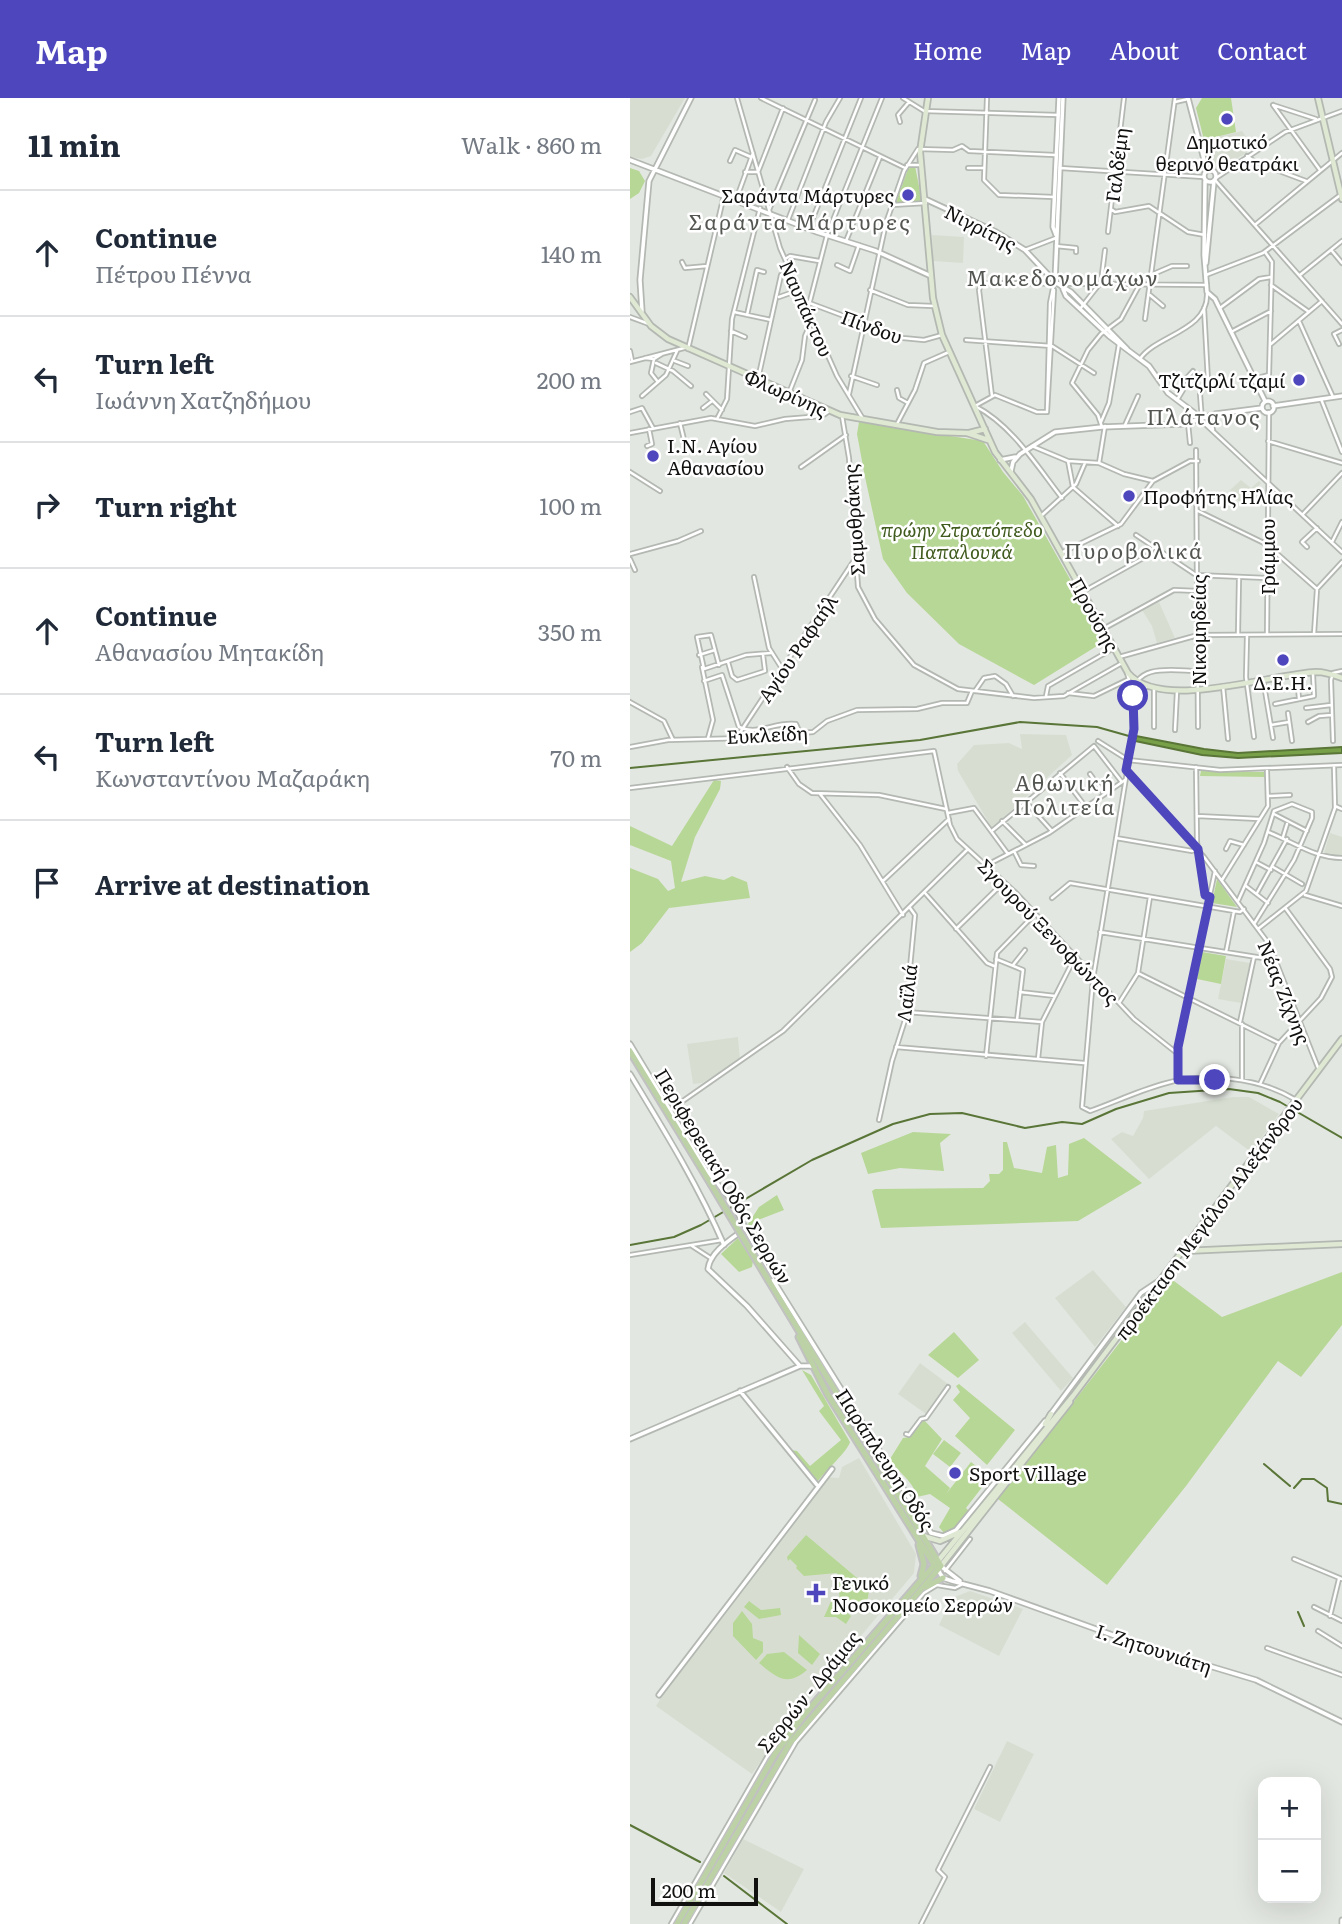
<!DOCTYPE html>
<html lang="en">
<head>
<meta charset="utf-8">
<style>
	:root { --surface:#fff; --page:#f2f2f3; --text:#1f2937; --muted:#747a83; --line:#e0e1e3; --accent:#4d46bc }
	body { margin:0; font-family:Literata,serif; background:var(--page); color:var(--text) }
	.controls { position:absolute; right:21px; bottom:21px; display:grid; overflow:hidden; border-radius:14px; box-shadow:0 7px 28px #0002 }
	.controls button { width:63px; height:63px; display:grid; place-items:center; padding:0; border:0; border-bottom:2px solid var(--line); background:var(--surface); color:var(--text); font:35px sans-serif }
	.scale { position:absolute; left:21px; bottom:18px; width:107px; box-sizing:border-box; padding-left:7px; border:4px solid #111210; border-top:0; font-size:19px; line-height:24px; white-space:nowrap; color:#111210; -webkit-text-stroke:5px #fff; paint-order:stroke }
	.stop { position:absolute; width:21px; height:21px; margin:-16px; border:5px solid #4d46bc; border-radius:50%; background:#fff }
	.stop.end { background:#4d46bc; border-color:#fff; box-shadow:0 2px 7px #0008 }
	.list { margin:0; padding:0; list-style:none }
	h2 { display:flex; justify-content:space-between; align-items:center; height:91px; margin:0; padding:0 28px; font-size:30px }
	h2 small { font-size:23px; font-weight:400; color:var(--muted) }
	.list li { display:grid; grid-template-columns:46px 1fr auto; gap:21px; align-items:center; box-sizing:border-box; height:126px; padding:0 28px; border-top:2px solid var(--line) }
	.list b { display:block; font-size:26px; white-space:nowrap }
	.list p { margin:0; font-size:23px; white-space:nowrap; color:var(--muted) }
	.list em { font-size:23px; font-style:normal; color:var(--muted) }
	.icon { flex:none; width:38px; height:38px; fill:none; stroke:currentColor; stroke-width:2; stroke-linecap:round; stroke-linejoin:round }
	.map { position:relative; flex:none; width:712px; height:1826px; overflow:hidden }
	header { display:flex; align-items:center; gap:42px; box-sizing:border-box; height:98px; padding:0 35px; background:var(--accent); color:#fff }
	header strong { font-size:33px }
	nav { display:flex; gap:38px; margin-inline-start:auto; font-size:24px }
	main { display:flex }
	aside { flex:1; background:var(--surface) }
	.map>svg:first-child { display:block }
	.built { fill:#d7ded1 }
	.green { fill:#b7d796 }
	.water { fill:#78a048; stroke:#597537; stroke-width:2 }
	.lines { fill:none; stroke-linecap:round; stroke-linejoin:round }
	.stream { stroke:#597537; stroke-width:2 }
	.minor-casing { stroke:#b4b8b2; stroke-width:6 }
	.tertiary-casing { stroke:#b4b8b2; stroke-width:7 }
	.secondary-casing { stroke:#b4b8b2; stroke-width:8 }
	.primary-casing { stroke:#c1c1c1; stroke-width:9 }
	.minor { stroke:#fff; stroke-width:2.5 }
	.tertiary { stroke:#fff; stroke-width:3.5 }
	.secondary { stroke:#dee8d2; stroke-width:4.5 }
	.primary { stroke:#bcd2a6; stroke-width:5 }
	.primary-bridge-casing { stroke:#c1c1c1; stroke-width:9; stroke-linecap:butt }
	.primary-bridge { stroke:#bcd2a6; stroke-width:5 }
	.route { stroke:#4d46bc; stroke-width:9 }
	.poi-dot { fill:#4d46bc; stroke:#fff; stroke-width:2.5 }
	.labels { text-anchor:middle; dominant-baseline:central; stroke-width:5; stroke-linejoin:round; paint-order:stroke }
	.poi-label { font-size:19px; fill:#111210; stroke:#fff; text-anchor:start }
	.street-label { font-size:19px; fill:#111210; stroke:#fff }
	.park-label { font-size:19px; font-style:italic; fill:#405b1e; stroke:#fff }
	.neighbourhood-label { font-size:21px; letter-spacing:2px; fill:#535651; stroke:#fff }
</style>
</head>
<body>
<header>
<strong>Map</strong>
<nav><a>Home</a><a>Map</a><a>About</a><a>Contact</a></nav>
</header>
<main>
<aside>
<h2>11 min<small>Walk · 860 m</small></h2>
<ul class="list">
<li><svg class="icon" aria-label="ahead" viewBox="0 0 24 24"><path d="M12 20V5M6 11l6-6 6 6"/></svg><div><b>Continue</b><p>Πέτρου Πέννα</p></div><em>140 m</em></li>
<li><svg class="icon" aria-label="left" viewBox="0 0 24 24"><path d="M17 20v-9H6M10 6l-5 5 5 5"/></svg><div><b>Turn left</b><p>Ιωάννη Χατζηδήμου</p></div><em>200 m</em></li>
<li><svg class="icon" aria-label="right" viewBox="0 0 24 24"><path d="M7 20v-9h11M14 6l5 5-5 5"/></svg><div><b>Turn right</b></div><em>100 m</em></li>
<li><svg class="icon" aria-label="ahead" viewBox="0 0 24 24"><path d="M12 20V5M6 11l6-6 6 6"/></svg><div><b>Continue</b><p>Αθανασίου Μητακίδη</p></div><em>350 m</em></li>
<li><svg class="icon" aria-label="left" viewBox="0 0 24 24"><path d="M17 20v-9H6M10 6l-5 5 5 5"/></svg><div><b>Turn left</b><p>Κωνσταντίνου Μαζαράκη</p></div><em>70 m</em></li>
<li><svg class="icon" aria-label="arrive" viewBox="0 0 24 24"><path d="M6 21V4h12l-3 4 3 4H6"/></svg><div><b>Arrive at destination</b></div></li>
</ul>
</aside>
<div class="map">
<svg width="712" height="1826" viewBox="0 0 712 1826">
	<rect width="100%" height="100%" fill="#e3e7e1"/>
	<path class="built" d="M0 0H55L21 58 12 61 0 59Z
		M612 33 624 50 588 72 579 64 574 42Z
		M302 137 334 139 333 165 303 163Z
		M611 382 621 390 629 383 631 385 615 406 601 399 600 392Z
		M529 504 545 540 527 545 522 528 512 512Z
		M390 636 436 637 442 657 362 730 328 673 327 666 344 647 379 645 392 651Z
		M700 735 712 739V758H693Z
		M596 861 620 865 611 905 588 901Z
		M108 939 110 962 72 985 63 986 57 946Z
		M603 999H619L649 1016 621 1054 586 1028 519 1081 481 1041 492 1034 503 1038 513 1020 514 1013Z
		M463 1172 496 1209 465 1249 425 1200Z
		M395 1224 443 1280 431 1293 382 1235Z
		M290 1265 318 1286 296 1316 268 1296Z
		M229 1360 286 1456 284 1475 160 1622 122 1676 26 1608 51 1567 186 1387 194 1379 209 1380 212 1369Z
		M340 1493 393 1511 369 1558 309 1527 322 1500Z
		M377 1643 404 1656 370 1724 344 1711Z
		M113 1741 174 1771 151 1814 94 1775Z"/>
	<path class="green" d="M572 0H601L606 34 574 42 566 10Z
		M285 68 292 103 265 107 278 71Z
		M0 70 9 73 15 83 9 95 0 101Z
		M229 324 353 343 373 374 393 398 475 543 404 587 329 546 277 495 253 461 235 379 227 336Z
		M571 673 634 674 635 679 570 678Z
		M84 682 91 683 90 691 65 739 51 784 75 778 94 782 102 778 117 784 120 800 39 810 12 845 0 854V770L28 781 38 793 45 790 41 763 0 747V728L42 748Z
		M587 781 607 809 582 805Z
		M572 854 596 858 591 886 567 881Z
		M283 1034 321 1036 310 1045 314 1073 270 1070 238 1076 231 1055Z
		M454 1040 512 1085 448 1123 251 1130 242 1093 245 1091 353 1090 360 1083 359 1076H369L373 1072V1044H377L384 1070 412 1075 417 1049 426 1047 428 1080 438 1077 439 1046Z
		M147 1097 154 1112 128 1122 131 1127 126 1130 133 1160 118 1126 129 1109Z
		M108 1140 123 1163 122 1169 109 1174 91 1156Z
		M712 1174V1227L671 1279 648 1263 556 1388 477 1487 368 1401 540 1180 592 1219Z
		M324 1234 349 1262 328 1280 298 1257Z
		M172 1272 181 1277 220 1344C218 1353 195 1373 188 1383L161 1352 167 1353 180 1368 211 1342 189 1313 194 1308Z
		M329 1286 385 1332 357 1367 325 1338 340 1320 323 1302 330 1294 326 1288Z
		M294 1322 312 1341 295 1368 320 1390 316 1396 341 1364 360 1379 336 1410 340 1414 321 1434H313L309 1429 320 1410 300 1396 287 1399C283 1382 269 1376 260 1361L273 1340 280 1339Z
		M314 1342 331 1355 320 1369 303 1356Z
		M176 1437 239 1490 238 1500 226 1514 210 1503 207 1475 174 1478 166 1470 167 1468 160 1461 158 1463 157 1459Z
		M202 1501 221 1518 216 1526 206 1519H194Z
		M119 1503 131 1512 150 1510 151 1517 129 1521 114 1509Z
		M112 1513 122 1526 123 1540 133 1544V1554L126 1562 103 1538V1525Z
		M169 1537 190 1556 182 1567 168 1555Z
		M154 1554 177 1572C157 1589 147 1580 129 1565L137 1556Z"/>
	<path class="water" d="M506 638 574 651 608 655 712 649V655L608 660 572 657 510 644 505 643Z"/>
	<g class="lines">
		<path class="stream" d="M0 670 290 642 390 624 467 629 506 640
			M0 1147 44 1139 71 1127 182 1062 263 1026 300 1016 332 1015 395 1030 432 1024 452 1026 486 1011 539 995 599 991 628 995 650 1004 712 1040
			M634 1366 660 1388
			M664 1390 672 1381H684L697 1390 698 1403 712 1406
			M668 1514 674 1528
			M0 1727 70 1764
			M94 1778 157 1826"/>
		<g class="minor-casing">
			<path id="minor" d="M107 0 150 150 207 278 233 321
				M131 0 275 70
				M273 0 294 13 428 17
				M357 0 354 82 369 97 424 99
				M545 4 558 1
				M643 7 690 72
				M643 7 686 21
				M270 24 268 17 279 4
				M617 58 625 64 676 83
				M100 63 105 52 121 59
				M277 67H290
				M338 70H353
				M430 70 574 79
				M115 74H128
				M128 74 153 10
				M586 80 655 34 712 13
				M585 82 712 226
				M106 102 123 55
				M262 107 296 105
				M481 111 485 114 519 108 558 134 575 137
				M139 112 185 2
				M158 122 196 24 210 0
				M626 126 712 55
				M179 130 231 0
				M478 134 494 0
				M216 143 250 59
				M426 148 446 150V154
				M395 152 426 140
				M702 153 712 165
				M155 161 160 158 189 163
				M52 164 55 170 77 168
				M207 167 220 173 229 147
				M521 177 542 168H557
				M576 177 633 155 709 98
				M670 177 712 143
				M641 187 679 214
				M240 192 278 207 304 208
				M520 197 533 208
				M149 199 169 192
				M174 203 273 240 294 242 312 237
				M180 203 197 137 252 0
				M574 210 578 283 570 296 572 323 712 454
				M590 210 629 181 641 179
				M450 211 471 184 475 152
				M104 214 141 222
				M117 217 127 172 134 174
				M0 219 19 226
				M515 221 545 0
				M669 223 703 299
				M101 233 115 239
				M601 234 641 213
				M336 242 422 248 464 275
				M641 246 692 203
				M709 246 704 236 712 232
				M58 251 94 97
				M0 253 2 263
				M15 260 24 261 32 256
				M24 261 21 275 28 284 36 277 47 253
				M510 261C526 237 578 233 577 196
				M45 263 58 268
				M0 264 54 250
				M26 265 43 273 61 288
				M221 278 247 287
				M128 281 151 177
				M624 281 639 277 642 164 635 154
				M267 292 269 300 278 305
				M159 295 172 262 175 238 182 222
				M76 296 92 312
				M219 296 256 125 274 73 288 51 323 52 332 48 339 53 425 57
				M12 298 28 284
				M362 298 349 192 352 185 577 187
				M691 301 712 354
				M547 302 553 292V284L563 273
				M73 310 82 303
				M0 314 12 310 23 330
				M417 314H407L365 297 345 308C382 327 407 368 432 400
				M417 314 420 205 424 185
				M417 314 424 192
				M212 318 219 360 228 489 245 521 284 567 328 591 404 600 434 598 492 565
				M580 318 583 332
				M87 321 97 301 102 221 130 110
				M471 324 479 305 489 246
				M50 325 57 354
				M558 325 560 345
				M267 326 285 292 294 265 319 254
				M495 327 508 298
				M475 328 469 365 494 376 523 383
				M472 329 468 317 442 285 458 252 471 236 491 221 510 186
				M0 335 81 320 125 328 155 321 192 318 198 314
				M638 343 712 365
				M17 348 22 346 19 331
				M402 348 438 363 443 389 488 428
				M566 352 568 629
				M438 363 469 365
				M171 369 216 337
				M0 374 30 393
				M568 413 636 446 687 491
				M673 416 712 375
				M411 418 446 386 455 365
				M506 437 566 477 637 480
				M702 444 712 424
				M677 449 672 444 687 430
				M431 455 491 426 523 383 560 363H568
				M0 456 48 443 71 433
				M0 461 5 472
				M124 479 139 550 151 569
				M454 493 517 458 524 449
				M473 531 544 492 568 493
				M608 536 609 480
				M637 536 639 314
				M684 536 687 491 712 464
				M617 537 616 579 624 639
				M69 557 85 552
				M489 559 568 537 712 536
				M98 564 102 578 107 582 135 573 133 557
				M89 567 81 537 67 539 74 571 116 557 141 555
				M72 569 83 622 78 640
				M568 573C545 573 505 564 503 597 502 609 505 620 504 631L463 881 452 1009 460 1013C485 1004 508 993 533 986 574 974 629 979 666 1002
				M497 575 502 592
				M667 577 669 601
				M633 581 643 640
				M74 583 92 577 109 629C129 638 145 623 166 626L170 635
				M593 588 598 641
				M524 591V629
				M345 593 354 580 365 578 376 586 383 598
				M505 594 516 589
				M438 595 464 598 499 581
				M416 598 418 588 484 550
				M0 604 34 623 43 642
				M645 606 684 598 683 576
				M676 610 701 607
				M658 615 662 643
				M678 624 689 618 702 617
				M641 627 659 624
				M545 632 547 593
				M107 639 225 461
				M468 643 498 662 590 672 712 667
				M703 643 701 582 703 575 712 573
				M0 649 38 642 115 640 183 634 197 623 227 612 287 611 312 605H337L342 593
				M157 669 169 686 182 695 249 697 316 711
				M566 669 567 744 575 797 579 799
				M497 672 574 759 639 846 689 972
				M430 675 455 708
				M460 676 473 694
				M0 690 304 653 320 727 327 741 387 796 504 921 548 956
				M190 696 230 747 273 817
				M639 698 660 697
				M395 703 422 733
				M705 708 712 711
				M318 715 344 710 378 756
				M644 716 677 733
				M567 718 629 721
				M372 723 396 747
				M363 732 464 648 491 683
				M638 734C664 744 684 760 712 760
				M653 739 657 726
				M486 740 562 753 568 751
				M596 751 600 743 614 747
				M384 753 391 767 404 768
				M626 764 641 772
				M357 767 419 735 495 682
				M643 769 672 786
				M592 782 638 708 637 673
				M253 783 319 721
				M616 788 638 805
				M295 795 357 865 364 868
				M627 795 657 741
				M675 797 712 808
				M422 800 440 785 610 814 614 811
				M608 803 634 745 644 713 662 706 682 714V720L664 762 624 826
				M326 831 374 784
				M628 831 676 793 705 710 704 668
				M470 834 633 860H645
				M596 854 604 813
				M366 861 393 872 387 922
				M383 867 395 852
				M508 875 649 945
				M390 894 425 898
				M489 905 508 875 520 799
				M276 914 412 924
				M610 924 624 859
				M612 926V982
				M266 949 454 965
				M356 958 367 855 405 816
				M408 961 412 924 444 861
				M549 983 548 949 585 773
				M630 986 649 945 691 900 702 879 700 871 656 811
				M40 1012 153 933 338 751
				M249 1022 262 963 275 922 285 817 280 810
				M62 1148 82 1161
				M0 1157 92 1142
				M276 1336 279 1337 291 1321 296 1320 318 1289
				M664 1461 712 1481
				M315 1473 340 1441
				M684 1509 712 1523
				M700 1518 709 1481
				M688 1533 712 1548
				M637 1550 712 1577
				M41 1826 137 1659 158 1630
				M60 1826 166 1644 294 1495 307 1487 325 1490 331 1487
				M291 1826 315 1779 308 1772 360 1669"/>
		</g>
		<g class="tertiary-casing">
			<path id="tertiary" d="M558 0 577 73
				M0 62 187 134 246 153 301 178
				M574 78a6 6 0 1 1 12 0a6 6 0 1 1-12 0Z
				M575 83 574 157 577 194 585 201 635 303
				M295 101 366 134 395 152 425 184 441 194 497 251
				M426 137 423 129 429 0
				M576 165 584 83
				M425 183 433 0
				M433 191 436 198 479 238 519 268 538 295 571 320
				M12 213 10 182 19 83 61 0
				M632 309a6 6 0 1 1 12 0a6 6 0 1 1-12 0Z
				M643 308 712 298
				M370 362 385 359
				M381 373 383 364 390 356 425 334 472 329 554 326 585 316 632 310
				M0 946 76 1072 101 1102 138 1174 301 1435 313 1438 326 1432 415 1323
				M0 976C34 1032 68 1087 94 1147
				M116 1130C103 1140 80 1153 78 1171L117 1208 170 1268H182
				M110 1293 187 1387
				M420 1317 511 1195 529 1183
				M0 1341 170 1268
				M312 1469 330 1483
				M308 1472 313 1480 322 1483 360 1493 516 1549 626 1582 712 1624
				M29 1597 202 1371
				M712 1826V1822"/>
		</g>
		<g class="secondary-casing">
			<path id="secondary" d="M298 0 290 54 303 200 312 237 365 354 401 401 498 575C531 614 640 576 686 574 694 574 704 577 712 580
				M688 0 712 101
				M0 199 21 228 38 241 210 317 307 334 337 335 358 342
				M339 335 355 331
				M555 1153 712 1146
				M415 1326 421 1316
				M293 1438 310 1443 330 1434
				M308 1463 443 1298 712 941
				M311 1468 440 1304"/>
		</g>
		<g class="primary-casing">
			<path id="primary" d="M0 953 81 1086
				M169 1239 197 1295 305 1468
				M289 1447 294 1466 291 1478
				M296 1489 313 1480
				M158 1630 172 1617
				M47 1826 145 1656 175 1616 308 1463
				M54 1826 160 1645 311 1468 139 1183"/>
		</g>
		<use href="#minor" class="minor"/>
		<use href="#tertiary" class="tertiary"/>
		<use href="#secondary" class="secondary"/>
		<use href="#primary" class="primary"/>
		<g class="primary-bridge-casing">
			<path id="primary-bridge" d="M81 1086 139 1183"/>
		</g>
		<use href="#primary-bridge" class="primary-bridge"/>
	</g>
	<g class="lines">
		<path class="route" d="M503 598 504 631 496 672 568 751 575 797 580 799 548 949V982H585"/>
	</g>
	<g class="poi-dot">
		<circle cx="597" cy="21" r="7"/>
		<circle cx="278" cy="97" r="7"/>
		<circle cx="669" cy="282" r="7"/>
		<circle cx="23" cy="358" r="7"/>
		<circle cx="499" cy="398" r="7"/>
		<circle cx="653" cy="562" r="7"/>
		<circle cx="325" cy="1375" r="7"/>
		<path d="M182.5 1484.5h7v7h7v7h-7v7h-7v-7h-7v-7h7z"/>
	</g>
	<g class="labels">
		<g class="poi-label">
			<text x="597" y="43" text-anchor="middle">Δημοτικό<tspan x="597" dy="22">θερινό θεατράκι</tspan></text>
			<text x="264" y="97" text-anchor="end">Σαράντα Μάρτυρες</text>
			<text x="655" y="282" text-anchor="end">Τζιτζιρλί τζαμί</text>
			<text x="37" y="347">Ι.Ν. Αγίου<tspan x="37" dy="22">Αθανασίου</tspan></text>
			<text x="513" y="398">Προφήτης Ηλίας</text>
			<text x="653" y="584" text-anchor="middle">Δ.Ε.Η.</text>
			<text x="339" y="1375">Sport Village</text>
			<text x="202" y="1484">Γενικό<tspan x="202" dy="22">Νοσοκομείο Σερρών</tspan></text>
		</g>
		<g class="street-label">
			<text transform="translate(486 67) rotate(-83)">Γαλδέμη</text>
			<text transform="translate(351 129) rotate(27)">Νιγρίτης</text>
			<text transform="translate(177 210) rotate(66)">Ναυπάκτου</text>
			<text transform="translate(242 228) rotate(20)">Πίνδου</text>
			<text transform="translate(156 294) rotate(24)">Φλωρίνης</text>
			<text transform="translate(223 422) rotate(-94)">Σαμοθράκης</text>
			<text transform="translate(637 459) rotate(-90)">Γράμμου</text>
			<text transform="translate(465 516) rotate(61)">Προύσης</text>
			<text transform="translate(568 532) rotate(-90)">Νικομηδείας</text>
			<text transform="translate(167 550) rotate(-56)">Αγίου Ραφαήλ</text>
			<text transform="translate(137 636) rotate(-3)">Ευκλείδη</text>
			<text transform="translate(419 833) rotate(46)">Σγουρού Ξενοφώντος</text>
			<text transform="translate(655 894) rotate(68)">Νέας Ζίχνης</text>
			<text transform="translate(276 895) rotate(-83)">Λαϊλιά</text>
			<text transform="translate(94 1078) rotate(59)">Περιφερειακή Οδός Σερρών</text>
			<text transform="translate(578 1120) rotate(-53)">προέκταση Μεγάλου Αλεξάνδρου</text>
			<text transform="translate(256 1361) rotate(57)">Παράπλευρη Οδός</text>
			<text transform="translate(524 1550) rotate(18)">Ι. Ζητουνιάτη</text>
			<text transform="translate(178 1593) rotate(-51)">Σερρών - Δράμας</text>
		</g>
		<g class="park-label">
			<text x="332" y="431">πρώην Στρατόπεδο<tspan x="332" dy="22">Παπαλουκά</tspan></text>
		</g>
		<g class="neighbourhood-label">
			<text x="170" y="122">Σαράντα Μάρτυρες</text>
			<text x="433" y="178">Μακεδονομάχων</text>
			<text x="574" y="317">Πλάτανος</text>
			<text x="504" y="451">Πυροβολικά</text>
			<text x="435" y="683">Αθωνική<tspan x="435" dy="24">Πολιτεία</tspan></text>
		</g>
	</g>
</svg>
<div class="controls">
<button>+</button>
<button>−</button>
</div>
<div class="scale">200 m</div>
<div class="stop" style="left:503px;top:598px"></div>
<div class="stop end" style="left:585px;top:982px"></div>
</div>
</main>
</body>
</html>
